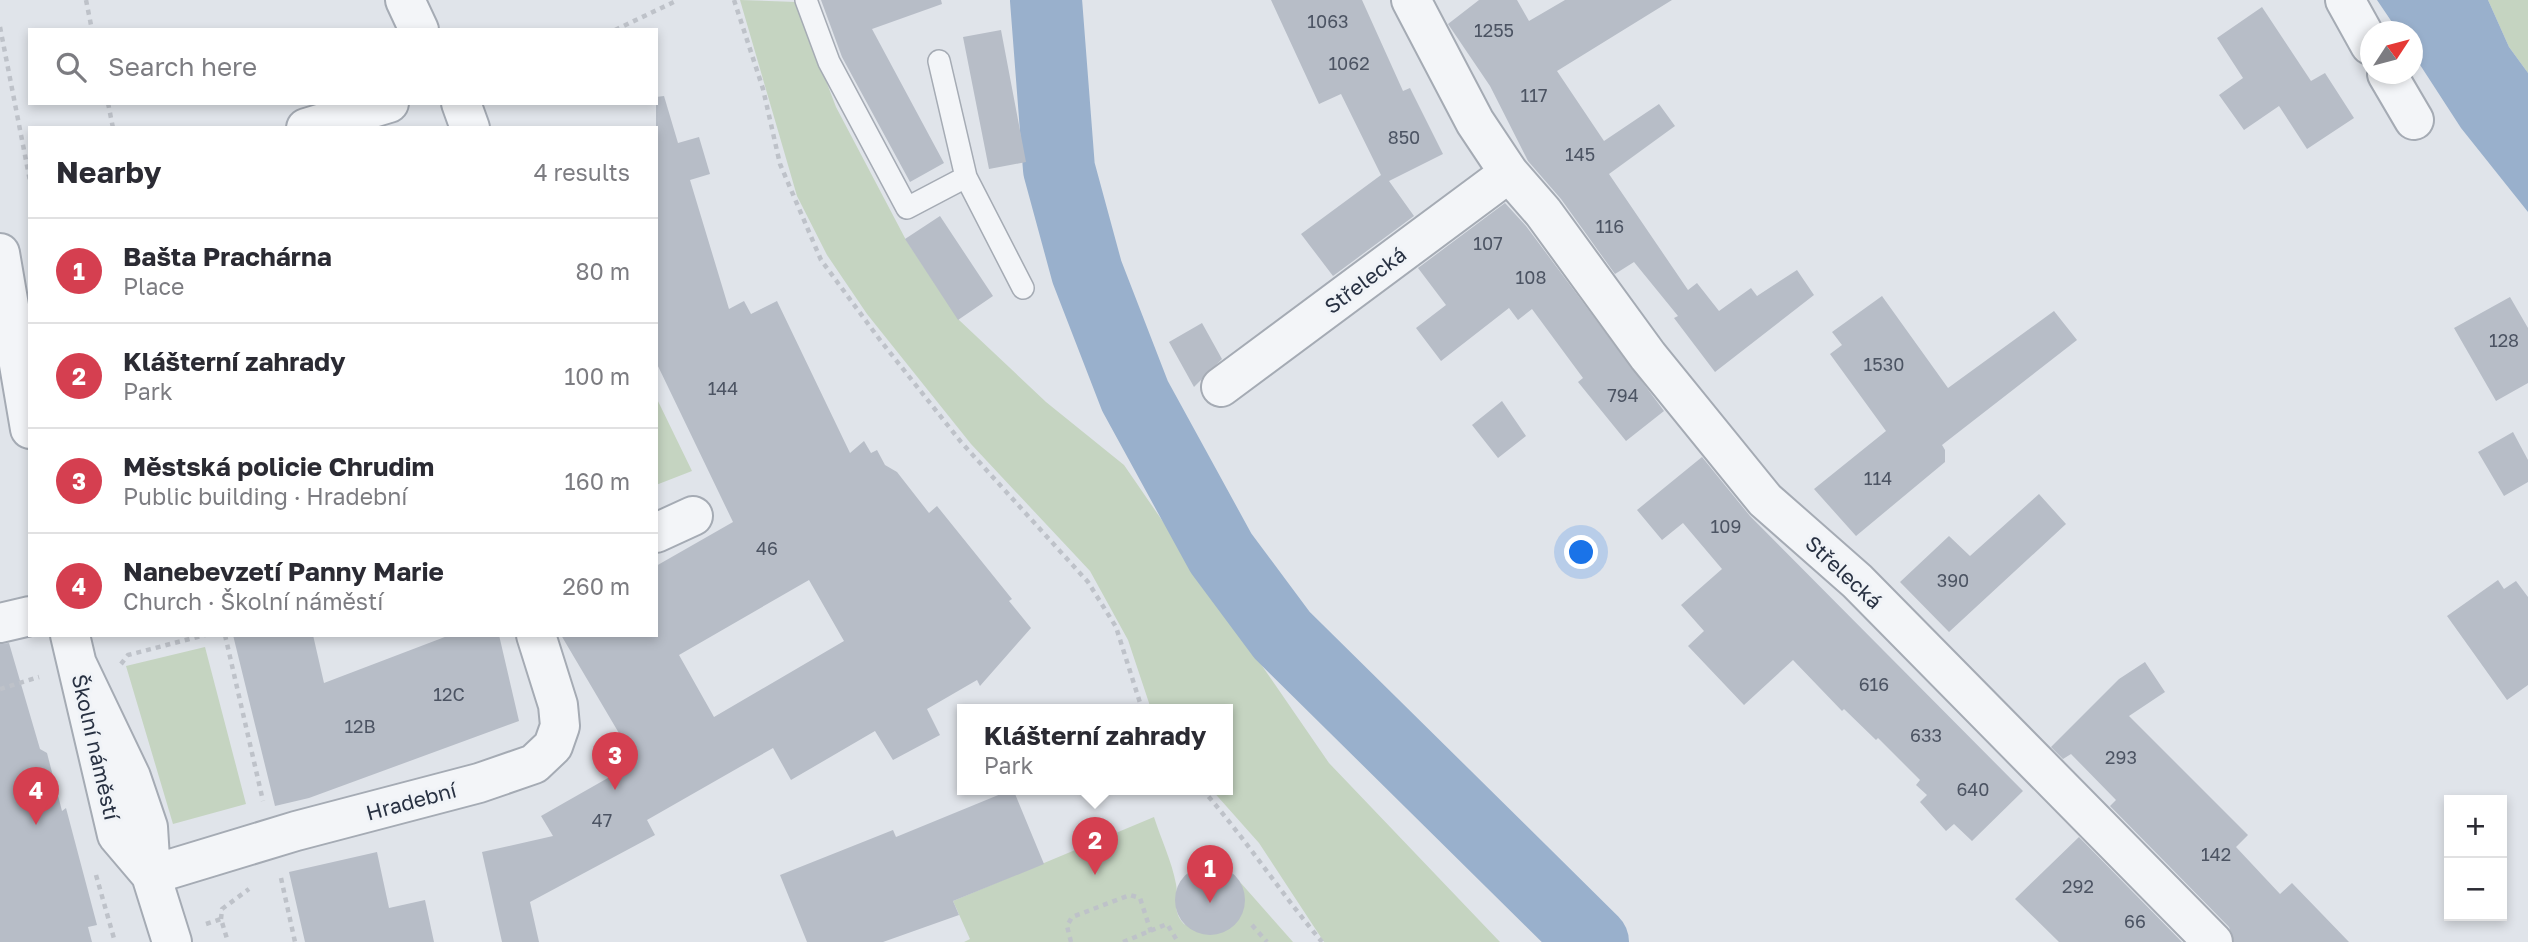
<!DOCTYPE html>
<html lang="en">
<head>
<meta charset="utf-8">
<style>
	:root { --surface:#fff; --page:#f7f7f7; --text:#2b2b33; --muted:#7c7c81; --line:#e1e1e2; --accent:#d53f50 }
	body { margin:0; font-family:"Golos Text",sans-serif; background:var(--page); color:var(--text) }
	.controls { position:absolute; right:21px; bottom:21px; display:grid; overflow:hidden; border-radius:0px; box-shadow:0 4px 10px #0003 }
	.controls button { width:63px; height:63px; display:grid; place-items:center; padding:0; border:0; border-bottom:2px solid var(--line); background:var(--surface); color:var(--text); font:35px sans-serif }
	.compass { position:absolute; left:2360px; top:21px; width:63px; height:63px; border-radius:50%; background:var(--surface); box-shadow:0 4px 10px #0003; rotate:54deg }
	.you { position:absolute; left:1582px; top:553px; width:24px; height:24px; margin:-18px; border:5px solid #fff; border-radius:50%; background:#1a73e8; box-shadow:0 0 0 10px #1a73e833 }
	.badge { display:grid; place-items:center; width:46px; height:46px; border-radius:50%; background:var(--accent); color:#fff; font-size:23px; font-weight:700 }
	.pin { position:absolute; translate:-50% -58px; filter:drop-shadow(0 2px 4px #0008) }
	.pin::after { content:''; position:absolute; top:37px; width:24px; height:21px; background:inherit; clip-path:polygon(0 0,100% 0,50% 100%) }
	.popup { position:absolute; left:957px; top:704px; width:276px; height:91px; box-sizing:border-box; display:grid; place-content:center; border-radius:0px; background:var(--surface); filter:drop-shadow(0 2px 5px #0005); font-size:23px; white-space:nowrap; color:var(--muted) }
	.popup b { font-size:26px; color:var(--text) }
	.popup::after { content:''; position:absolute; left:50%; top:100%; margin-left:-14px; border:14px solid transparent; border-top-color:var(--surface) }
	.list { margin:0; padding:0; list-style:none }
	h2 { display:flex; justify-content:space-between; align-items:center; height:91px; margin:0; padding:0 28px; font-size:30px }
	h2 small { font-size:23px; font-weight:400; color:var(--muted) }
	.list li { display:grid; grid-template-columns:46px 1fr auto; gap:21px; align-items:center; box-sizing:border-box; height:105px; padding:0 28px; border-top:2px solid var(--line) }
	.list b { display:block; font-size:26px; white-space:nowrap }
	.list p { margin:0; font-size:23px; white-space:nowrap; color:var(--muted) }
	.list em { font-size:23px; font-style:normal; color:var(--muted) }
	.icon { flex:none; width:38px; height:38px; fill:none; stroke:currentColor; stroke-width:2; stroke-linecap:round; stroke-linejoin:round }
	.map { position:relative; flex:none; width:2528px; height:942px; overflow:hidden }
	.search { position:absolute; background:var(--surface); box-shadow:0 4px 10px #0003; left:28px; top:28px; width:630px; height:77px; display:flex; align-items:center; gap:18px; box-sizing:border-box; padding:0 24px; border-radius:0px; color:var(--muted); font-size:26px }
	.panel { position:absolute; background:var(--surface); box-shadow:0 4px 10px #0003; left:28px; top:126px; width:630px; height:511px; border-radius:0px }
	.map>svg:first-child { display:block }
	.green { fill:#c5d4c1 }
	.water { fill:#99b0cc }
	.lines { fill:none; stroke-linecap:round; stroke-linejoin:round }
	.river { stroke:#99b0cc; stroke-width:72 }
	.building { fill:#b7bdc7; fill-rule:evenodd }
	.lane-casing { stroke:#a5abb4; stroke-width:24 }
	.street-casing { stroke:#a5abb4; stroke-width:42 }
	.path { stroke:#bec2c9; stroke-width:4.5; stroke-dasharray:5 5; stroke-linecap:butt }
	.lane { stroke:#f3f5f8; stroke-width:21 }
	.street { stroke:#f3f5f8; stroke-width:38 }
	.labels { text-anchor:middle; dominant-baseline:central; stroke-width:6; stroke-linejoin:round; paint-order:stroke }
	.number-label { font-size:18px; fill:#4c5463 }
	.street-label { font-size:21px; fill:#283142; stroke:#f0f3f7 }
</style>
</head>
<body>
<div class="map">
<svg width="2528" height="942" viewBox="0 0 2528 942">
	<rect width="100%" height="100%" fill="#e0e4ea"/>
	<path class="green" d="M740 0 796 2 836 107 906 240 959 320 1046 402 1124 465 1329 763 1500 942H1324L1259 843 1211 789H1228V709H1151L1128 640 1090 571 971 444 867 314 827 255 797 196Z
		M2488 0H2528V73L2509 47Z
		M656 397 692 471 656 485Z
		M205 647 246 804 173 824 126 666Z
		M1154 817C1161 839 1172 862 1176 884 1179 899 1171 910 1184 924 1214 942 1256 920 1240 882L1293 942H964L970 939 953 901Z"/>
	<path class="water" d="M2377 0H2488L2509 47 2528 73V212L2461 128 2413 54 2412 32 2398 31Z"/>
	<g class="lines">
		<path class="river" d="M1046 0 1059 169 1087 272 1135 396 1221 553 1282 635 1593 942"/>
	</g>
	<path class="building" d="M821 0H941L942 4 872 29 944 163 910 182 842 57Z
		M1271 0H1362L1403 91 1410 88 1443 154 1389 181 1414 216 1333 276 1301 234 1381 175 1341 94 1319 104Z
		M1479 0H1517L1529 21 1565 0H1672L1557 71 1604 141 1659 104 1675 126 1609 174 1688 290 1697 283 1719 311 1751 288 1757 296 1797 270 1814 295 1715 372 1674 318 1678 316 1634 262 1615 274 1561 199 1528 161 1490 86 1448 24Z
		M2262 7 2311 81 2325 73 2354 118 2307 149 2279 106 2244 130 2219 95 2243 78 2217 38Z
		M1001 30 1026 162 989 169 963 37Z
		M664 96 678 143 699 137 710 174 690 180 729 309 744 301 751 314 777 301 850 453 864 441 871 453 877 450 885 465 897 472 929 513 937 506 1012 599 1009 601 1031 628 980 686 977 680 927 709 940 735 893 760 875 731 791 780 773 748 647 820 655 835 530 902 539 942H502L482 852 553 836 541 816 636 762 561 635H656V566L733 522 656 362V97ZM809 580 844 641 714 717 679 655Z
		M1505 203 1526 226 1664 411 1626 441 1578 382 1583 378 1532 309 1518 320 1509 308 1441 361 1416 328 1446 305 1418 268Z
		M940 216 993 296 958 320 905 239Z
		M1882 296 1948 388 2054 311 2077 340 1942 445 1945 450V462L1856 536 1814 489 1886 431 1830 354 1842 345 1832 332Z
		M2510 297 2528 328V383L2496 401 2454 328Z
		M1202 323 1222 359 1194 387 1169 342Z
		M1502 401 1526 436 1498 458 1472 425Z
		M2513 432 2528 460V482L2504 496 2478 452Z
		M1702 457 1750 516 2023 791 1972 841 1954 824 1946 831 1920 802 1927 795 1916 785 1920 780 1878 738 1876 740 1844 709 1842 711 1793 660 1744 705 1688 646 1704 631 1681 605 1722 569 1683 523 1662 540 1637 510Z
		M2039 494 2066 524 1949 632 1900 582 1949 536 1970 556Z
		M2498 580 2504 589 2516 581 2528 597V685L2507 700 2447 616Z
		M233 635H313L324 683 450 635H499L519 721 309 798 275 806Z
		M9 643 40 749 47 753 62 811 66 808 97 925 88 927 92 942H0V644Z
		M2145 662 2165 692 2129 716 2248 835 2236 847 2280 894 2292 883 2349 942H2234L2229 927 2110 806 2116 800 2071 754 2063 759 2051 747 2119 679Z
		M1013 789 1044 864 953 901 959 915 883 942H807L780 875 893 830 896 837Z
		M2079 837 2182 942H2059L2015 899Z
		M377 852 389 908 425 900 434 942H305L289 872Z
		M1175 900a35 35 0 1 1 70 0a35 35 0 1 1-70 0Z"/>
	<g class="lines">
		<g class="lane-casing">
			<path id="lane" d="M806 0 829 62 907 208 966 177 939 61
				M966 177 1023 288"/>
		</g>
		<g class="street-casing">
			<path id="street" d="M405 0 419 30
				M1411 0 1475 122 1509 173 1543 212 1648 356 1765 500 1857 581 2213 942
				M2345 0 2370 45
				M2387 74 2414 120
				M461 103 470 128
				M306 128 389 103
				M0 253 30 429
				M1221 387 1509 173
				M656 533 693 516
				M0 623 30 616
				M70 635 117 835 151 875
				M77 664 131 777 148 827 151 875 172 942
				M151 875 296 831 479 783 534 764 553 746 560 726 558 705 536 635"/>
		</g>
		<path class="path" d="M86 0 92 30
			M734 0 763 89 780 164 821 260 880 340 961 442 1088 582 1116 627 1142 709
			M0 27 30 181
			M615 30 678 0
			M108 103 113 128
			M225 635 263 801
			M121 664 128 655 205 635
			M0 689 39 677
			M1202 789C1245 838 1280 892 1322 942
			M96 875 115 942
			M281 878 295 942
			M221 919 222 909 249 889
			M206 924 221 919 228 942
			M1252 925 1267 942
			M1071 942 1067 926 1072 917 1130 895 1140 898 1151 932
			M1123 942 1167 924 1178 942"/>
		<use href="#lane" class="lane"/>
		<use href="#street" class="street"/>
	</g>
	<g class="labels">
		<g class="number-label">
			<text x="1328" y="21">1063</text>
			<text x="1494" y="30">1255</text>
			<text x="1349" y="63">1062</text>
			<text x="1534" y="95">117</text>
			<text x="1404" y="137">850</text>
			<text x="1580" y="154">145</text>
			<text x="1610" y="226">116</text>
			<text x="1488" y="243">107</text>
			<text x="1531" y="277">108</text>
			<text x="2504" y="340">128</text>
			<text x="1884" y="364">1530</text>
			<text x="723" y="388">144</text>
			<text x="1623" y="395">794</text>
			<text x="1878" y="478">114</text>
			<text x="1726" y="526">109</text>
			<text x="767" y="548">46</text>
			<text x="1953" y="580">390</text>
			<text x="1874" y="684">616</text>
			<text x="449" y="694">12C</text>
			<text x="360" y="726">12B</text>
			<text x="1926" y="735">633</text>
			<text x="2121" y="757">293</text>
			<text x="1973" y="789">640</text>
			<text x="602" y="820">47</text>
			<text x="2216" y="854">142</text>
			<text x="2078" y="886">292</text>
			<text x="2135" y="921">66</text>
		</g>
		<g class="street-label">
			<text transform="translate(1365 280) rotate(-37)">Střelecká</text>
			<text transform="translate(1844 572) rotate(43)">Střelecká</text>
			<text transform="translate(96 747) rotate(77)">Školní náměstí</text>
			<text transform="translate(411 801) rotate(-15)">Hradební</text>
		</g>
	</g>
</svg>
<div class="controls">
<button>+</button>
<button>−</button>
</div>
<svg class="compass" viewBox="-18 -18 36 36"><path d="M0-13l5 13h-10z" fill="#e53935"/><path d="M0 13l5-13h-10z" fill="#7c7c81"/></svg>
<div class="you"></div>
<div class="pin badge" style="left:1210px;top:903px">1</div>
<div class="pin badge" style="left:1095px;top:875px">2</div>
<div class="popup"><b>Klášterní zahrady</b>Park</div>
<div class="pin badge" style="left:615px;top:790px">3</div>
<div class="pin badge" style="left:36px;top:825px">4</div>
<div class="search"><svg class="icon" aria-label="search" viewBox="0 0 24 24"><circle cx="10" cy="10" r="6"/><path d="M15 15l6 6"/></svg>Search here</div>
<section class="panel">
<h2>Nearby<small>4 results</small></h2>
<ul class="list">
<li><span class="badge">1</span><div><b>Bašta Prachárna</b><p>Place</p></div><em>80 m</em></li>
<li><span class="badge">2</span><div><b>Klášterní zahrady</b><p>Park</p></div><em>100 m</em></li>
<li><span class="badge">3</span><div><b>Městská policie Chrudim</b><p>Public building · Hradební</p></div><em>160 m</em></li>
<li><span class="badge">4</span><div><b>Nanebevzetí Panny Marie</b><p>Church · Školní náměstí</p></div><em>260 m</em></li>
</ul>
</section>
</div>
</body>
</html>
